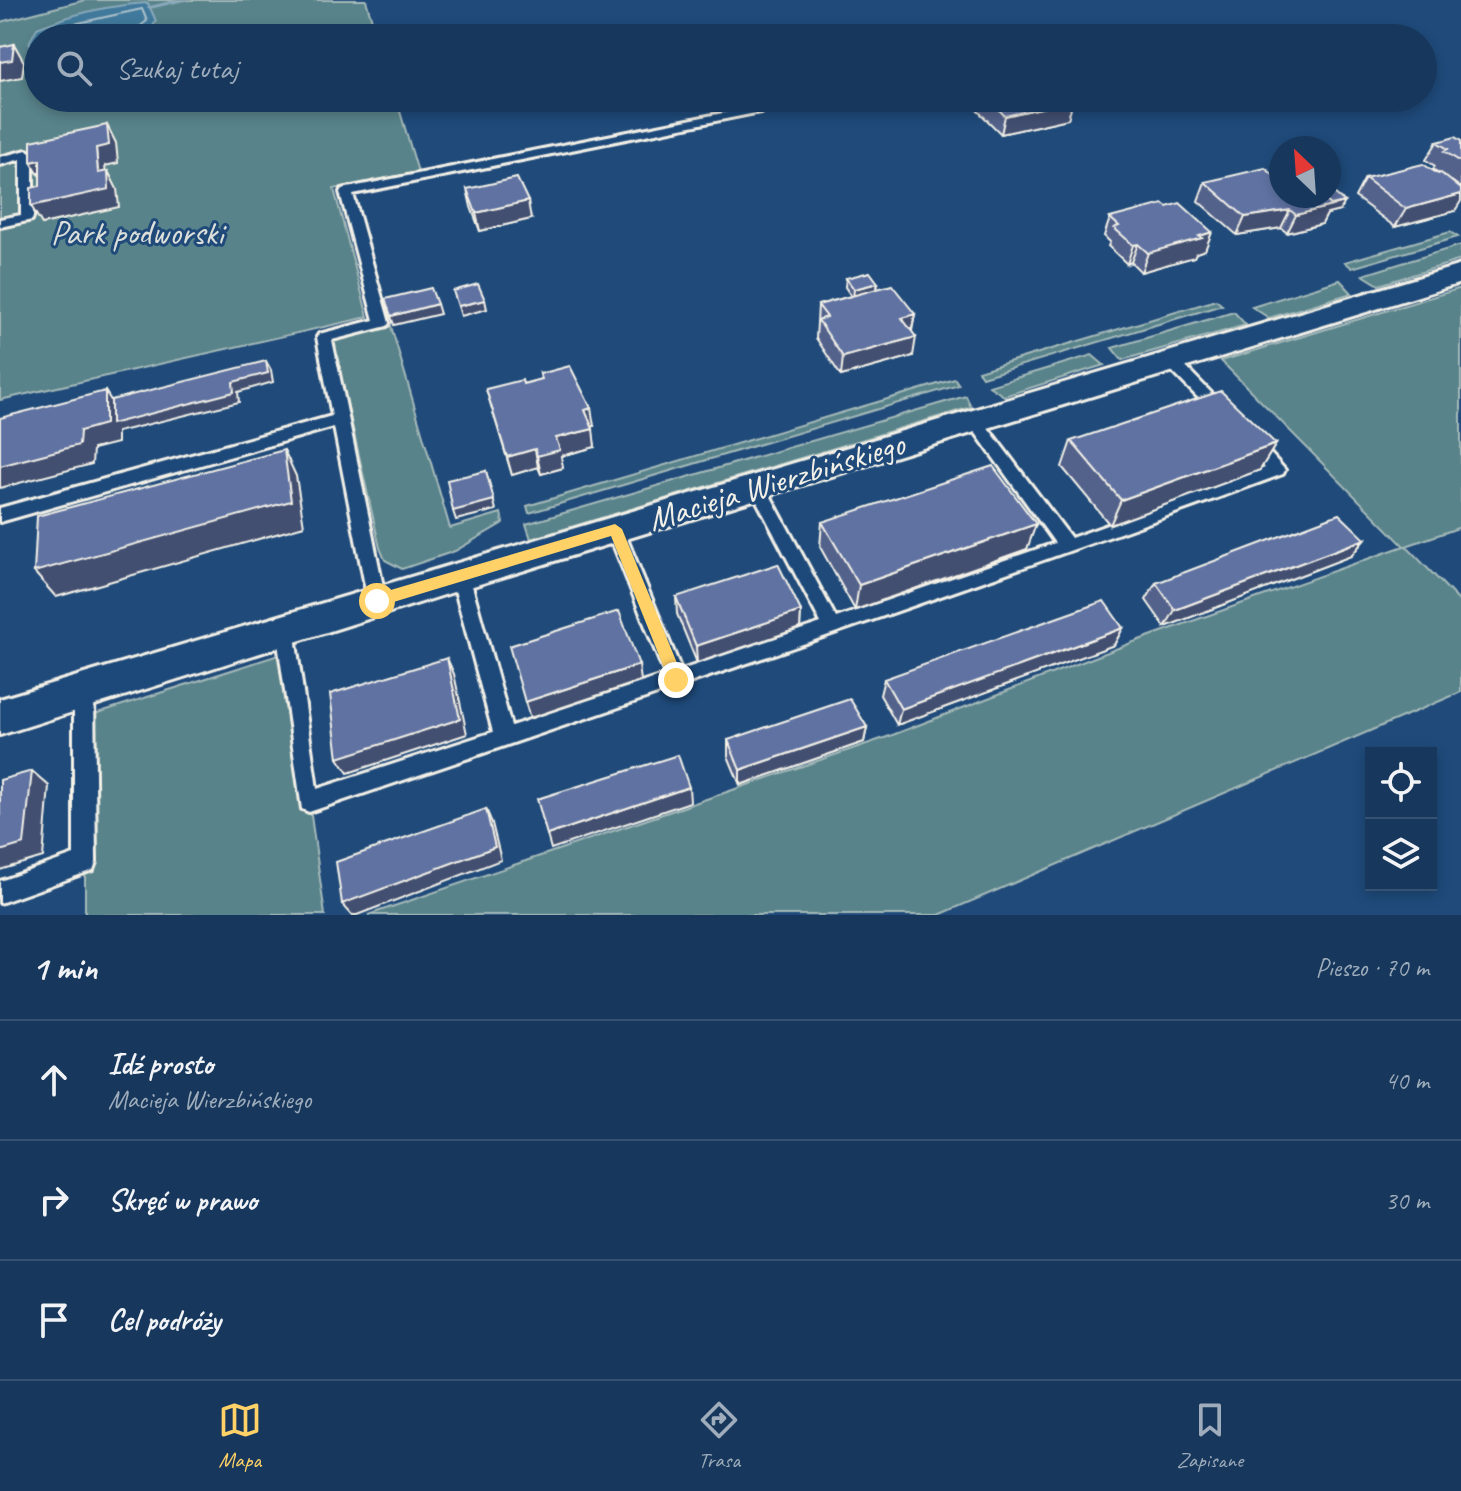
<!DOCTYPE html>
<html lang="pl">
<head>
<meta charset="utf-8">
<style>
	:root { --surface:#17385c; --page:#244365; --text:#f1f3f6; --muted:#9eacbb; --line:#365272; --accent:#ffd166 }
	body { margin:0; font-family:Caveat,sans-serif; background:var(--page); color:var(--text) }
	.controls { position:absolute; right:24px; bottom:24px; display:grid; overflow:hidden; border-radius:0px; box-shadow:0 4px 12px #0003 }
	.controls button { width:72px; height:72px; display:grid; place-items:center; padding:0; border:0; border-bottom:2px solid var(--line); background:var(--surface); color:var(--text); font:40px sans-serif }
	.compass { position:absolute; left:1269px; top:136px; width:72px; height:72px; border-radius:50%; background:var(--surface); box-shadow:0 4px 12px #0003; rotate:335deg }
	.stop { position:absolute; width:24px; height:24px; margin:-18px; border:6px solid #ffd166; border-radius:50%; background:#fff }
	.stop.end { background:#ffd166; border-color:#fff; box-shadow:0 2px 8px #0008 }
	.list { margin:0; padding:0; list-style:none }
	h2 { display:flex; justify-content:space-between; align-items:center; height:104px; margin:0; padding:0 32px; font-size:34px }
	h2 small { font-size:26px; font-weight:400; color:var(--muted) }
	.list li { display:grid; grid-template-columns:52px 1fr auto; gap:24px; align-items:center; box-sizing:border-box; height:120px; padding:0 32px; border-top:2px solid var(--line) }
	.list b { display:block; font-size:30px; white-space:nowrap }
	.list p { margin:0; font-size:26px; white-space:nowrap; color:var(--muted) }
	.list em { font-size:26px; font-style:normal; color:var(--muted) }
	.icon { flex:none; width:44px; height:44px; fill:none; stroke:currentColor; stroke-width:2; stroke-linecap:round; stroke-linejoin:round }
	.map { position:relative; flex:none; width:1461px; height:915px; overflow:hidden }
	.search { position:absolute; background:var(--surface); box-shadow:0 4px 12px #0003; left:24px; right:24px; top:24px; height:88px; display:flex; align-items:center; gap:20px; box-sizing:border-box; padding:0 28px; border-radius:44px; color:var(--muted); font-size:30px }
	.sheet { height:464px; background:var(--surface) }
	nav { display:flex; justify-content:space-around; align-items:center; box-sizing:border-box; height:112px; border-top:2px solid var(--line); background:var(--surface); font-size:22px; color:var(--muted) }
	nav a { display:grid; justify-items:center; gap:4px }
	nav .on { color:var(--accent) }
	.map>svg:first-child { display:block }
	.green { fill:#58838a; stroke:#a6bab9; stroke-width:2 }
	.water { fill:#41799c; stroke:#89a9ba; stroke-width:2 }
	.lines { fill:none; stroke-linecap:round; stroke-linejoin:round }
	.shore { stroke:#acc1ca; stroke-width:2 }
	.stream { fill:#89a9ba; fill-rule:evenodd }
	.service-casing { stroke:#f4f1e8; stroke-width:6 }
	.minor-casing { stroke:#f4f1e8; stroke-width:6 }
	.service { fill:#1f4a7a; fill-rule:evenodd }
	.minor { fill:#1f4a7a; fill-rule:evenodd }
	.wall { fill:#52628b; stroke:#f4f1e8; stroke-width:2 }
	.shaded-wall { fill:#425071; stroke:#f4f1e8; stroke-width:2 }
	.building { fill:#5f72a2; stroke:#f4f1e8; stroke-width:2 }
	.route { fill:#ffd166 }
	.labels { text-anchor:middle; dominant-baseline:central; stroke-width:6; stroke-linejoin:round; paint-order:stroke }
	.park-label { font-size:34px; fill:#dde0da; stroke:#1f4a7a }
	.street-label { font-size:34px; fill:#f4f1e8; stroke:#1f4a7a }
</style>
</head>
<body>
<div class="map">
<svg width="1461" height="915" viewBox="0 0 1461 915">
	<rect width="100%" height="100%" fill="#1f4a7a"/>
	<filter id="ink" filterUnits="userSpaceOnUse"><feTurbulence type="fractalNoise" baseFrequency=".0125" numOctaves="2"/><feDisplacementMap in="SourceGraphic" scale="16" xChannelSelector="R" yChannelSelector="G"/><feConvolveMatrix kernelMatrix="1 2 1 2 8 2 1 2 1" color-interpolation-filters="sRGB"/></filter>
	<g filter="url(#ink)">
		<path class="green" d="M85 0H366L377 38H38V98H396L418 172 334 189 368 317 0 400V22Z
			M1450 232 1458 237 1352 268 1345 262Z
			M1461 245V260L1379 285 1363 275Z
			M1340 280 1352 293 1269 318 1252 307Z
			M1461 288V527L1406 546 1461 603V692L939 915H368L890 736 1139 640 1404 546 1221 361Z
			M1216 300 1222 305 982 377 978 371Z
			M1234 312 1246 325 1122 360 1112 348Z
			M391 326 450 528 501 513 503 523 455 551 402 569 385 560 380 548 333 341Z
			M1092 355 1104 365 1004 396 989 386Z
			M955 379 959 385 529 513 527 506Z
			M966 396 971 407 531 539 526 524Z
			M288 652 325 915H85V717Z"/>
		<path class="water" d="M148 3 156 21 150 32 124 38H38V49L29 43 37 28C72 14 110 5 148 3Z"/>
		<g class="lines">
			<path class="shore" d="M40 38 60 27 142 9 147 21 135 30 133 38"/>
			<path class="stream" d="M174 0H189L150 9 146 7Z"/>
			<g class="service-casing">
				<path id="service" d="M798 98H821L815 101 353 194 389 323 387 326 332 340 386 601 383 606 377 609 371 606 368 601 334 427 0 522V508L332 416 317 337 319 334 374 320 340 192 342 189Z
					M27 150 33 154V217L32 220 0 227V219L21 215V159L0 165V157Z
					M1172 357 1177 358 1225 407 1228 411 1225 415H1215L1167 366 1165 362Z
					M975 415 980 417 1071 538 1265 468 1245 445 1247 441H1259L1285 470 1283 474C960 592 635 702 309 812L302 809 276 629 279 623 285 621 291 623 294 629 317 789 493 732 451 575 454 570 460 568 466 570 469 575 511 726 665 675 607 529 609 524H621L623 529 681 670 821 623 749 486 751 482H763L836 618 1055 543 970 425 967 421Z
					M84 683 91 686 94 692 96 862 93 870 0 903V881L74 855V692L77 686Z"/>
			</g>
			<g class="minor-casing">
				<path id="minor" d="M1461 265V283L460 590 0 735V699Z"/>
			</g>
			<use href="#service" class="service"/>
			<use href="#minor" class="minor"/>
		</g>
		<path class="wall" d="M974 98H1070L1068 119 1001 134 972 105Z
			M1461 141V188L1453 182 1455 211 1395 227 1355 197 1365 178 1440 174 1433 169 1435 166 1426 160 1437 142Z
			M1276 177 1340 211 1327 214 1322 224 1287 233 1281 228 1237 235 1198 201 1205 182Z
			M467 189 531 219 480 231 471 207Z
			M1110 218 1212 232 1205 250 1196 253 1194 257 1141 272 1131 262 1127 264 1108 246 1110 242 1104 236Z
			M846 278 878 283 877 289 915 314 912 331 913 356 841 376 816 338 817 323 818 305 851 296 845 287Z
			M540 374 594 426 592 427 595 447 561 456 563 468 541 474 538 467 512 475 486 389 523 384 541 379Z
			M1071 441 1276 444 1260 470 1110 525 1062 467Z
			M822 522 1036 524 1027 549 855 610 820 547Z
			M1365 539 1351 556 1165 627 1146 600 1156 583Z
			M676 597 801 611 800 628 697 663 677 614Z
			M1123 628 1114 645 897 725 880 695 884 679Z
			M867 727 864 742 740 785 728 756V740Z"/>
		<path class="shaded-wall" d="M14 44 24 62 22 77 0 81V62Z
			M1073 101 1068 119 1001 134 1005 116Z
			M107 125 116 143 118 163 105 166 108 189V171L117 189 119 207 42 224 31 206 98 173 96 148Z
			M40 160 42 180 31 162Z
			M1461 194V201L1455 211 1395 227 1406 209Z
			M528 201 531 219 480 231 476 213Z
			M1345 202 1340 211 1327 214 1322 224 1287 233 1296 215Z
			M1290 210 1281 228 1237 235 1245 217Z
			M1212 232 1205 250 1196 253 1194 257 1141 272 1148 253Z
			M1138 244 1131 262 1127 264 1133 245Z
			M878 283 876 292 853 299 854 289Z
			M485 300 487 309 461 316 458 306Z
			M437 304 440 314 394 325 391 316Z
			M915 314 911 333 902 318Z
			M916 337 913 356 841 376 843 357Z
			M266 361 271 370 273 382 238 392 239 402 117 432V443L93 449 92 464 0 488V466L80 431 105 391 117 410 233 382Z
			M591 408 594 426 587 428 585 410Z
			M593 429 595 447 561 456 563 468 541 474 537 456 556 438Z
			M1276 444 1260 470 1110 525 1121 500Z
			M535 449 538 467 512 475 507 457Z
			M284 450 296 476 304 526 56 597 34 572Z
			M486 471 496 510 456 520 453 511Z
			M1036 524 1027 549 855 610 859 585Z
			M1365 539 1351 556 1165 627 1175 610Z
			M801 611 800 628 697 663 696 646Z
			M1123 628 1114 645 897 725 901 709Z
			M447 658 454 674 467 734 348 773 338 758Z
			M639 665 641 681 530 718 525 702Z
			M867 727 864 742 740 785V770Z
			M32 771 49 786 43 857 0 870V851Z
			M689 787 690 802 551 849 547 835Z
			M486 809 492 823 501 860 357 915H352L342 904Z"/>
		<path class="building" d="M14 44 12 60 0 62V47Z
			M987 98H1070L1073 101 1005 116Z
			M107 125 109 145 96 148 98 173 108 171 109 189 31 206V188L40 186V160L31 162V141Z
			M1455 137 1461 141V162L1444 151 1448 149 1437 142Z
			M1423 164 1438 174 1441 173 1461 189V194L1406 209 1365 178Z
			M1265 168 1276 177 1281 175V196H1320L1332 206 1296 215 1290 210 1245 217 1205 182Z
			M517 178 528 201 476 213 467 189Z
			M1329 189 1345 202 1331 205 1320 196H1329Z
			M1180 203 1212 232 1199 236 1202 238 1148 253 1138 244 1133 245 1114 228 1119 226 1110 218 1163 204 1167 207Z
			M870 272 878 283 854 289 846 278Z
			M478 284 485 300 458 306 453 291Z
			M892 285 915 314 902 318 916 337 843 357 818 320 827 317 818 305Z
			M431 288 437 304 391 316 385 299Z
			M266 361 268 373 233 382 234 392 111 424V400Z
			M570 366 591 408 585 410 593 429 556 438 560 450 537 456 535 449 507 457 486 389 522 380 523 384 542 379 540 374Z
			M105 391V424L80 431 79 445 0 466V418Z
			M1221 391 1276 444 1121 500 1071 441Z
			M284 450 291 501 34 572 37 516Z
			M993 466 1036 524 859 585 822 522Z
			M486 471 494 500 453 511 447 480Z
			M1339 514 1365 539 1175 610 1156 583Z
			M778 564 801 611 696 646 676 597Z
			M1104 601 1123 628 901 709 884 679Z
			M619 611 639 665 525 702 509 646Z
			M447 658 460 719 338 758 330 694Z
			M850 699 867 727 740 770 728 740Z
			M678 755 689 787 547 835 537 799Z
			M32 771 24 844 0 851V780Z
			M486 809 495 847 342 904 336 862Z"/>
	</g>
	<path class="route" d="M615 524 622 529 684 680 682 685H671L611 536 377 607 370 601 377 594Z"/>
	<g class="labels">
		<g class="park-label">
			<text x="137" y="232">Park podworski</text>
		</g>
		<g class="street-label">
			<text transform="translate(776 481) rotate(-17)">Macieja Wierzbińskiego</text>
		</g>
	</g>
</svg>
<div class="controls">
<button><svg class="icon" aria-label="locate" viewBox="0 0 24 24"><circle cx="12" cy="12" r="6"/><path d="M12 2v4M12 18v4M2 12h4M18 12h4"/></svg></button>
<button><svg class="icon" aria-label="layers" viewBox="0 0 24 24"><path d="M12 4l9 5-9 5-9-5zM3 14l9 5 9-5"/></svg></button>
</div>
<svg class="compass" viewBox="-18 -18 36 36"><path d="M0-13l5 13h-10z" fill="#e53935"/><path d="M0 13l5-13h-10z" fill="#9eacbb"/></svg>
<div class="stop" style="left:377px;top:601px"></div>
<div class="stop end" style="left:676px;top:680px"></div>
<div class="search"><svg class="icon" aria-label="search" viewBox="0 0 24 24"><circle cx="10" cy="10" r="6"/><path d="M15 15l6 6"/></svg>Szukaj tutaj</div>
</div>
<section class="sheet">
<h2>1 min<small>Pieszo · 70 m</small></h2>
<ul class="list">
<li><svg class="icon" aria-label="ahead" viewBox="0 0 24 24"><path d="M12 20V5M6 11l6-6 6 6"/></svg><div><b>Idź prosto</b><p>Macieja Wierzbińskiego</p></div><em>40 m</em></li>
<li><svg class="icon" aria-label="right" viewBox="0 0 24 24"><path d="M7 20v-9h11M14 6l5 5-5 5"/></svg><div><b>Skręć w prawo</b></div><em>30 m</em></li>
<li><svg class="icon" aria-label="arrive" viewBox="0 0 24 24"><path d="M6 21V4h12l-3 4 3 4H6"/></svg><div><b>Cel podróży</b></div></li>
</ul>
</section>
<nav>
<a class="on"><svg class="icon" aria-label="map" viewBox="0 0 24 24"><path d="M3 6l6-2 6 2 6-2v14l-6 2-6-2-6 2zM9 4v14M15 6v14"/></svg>Mapa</a>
<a><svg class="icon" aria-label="directions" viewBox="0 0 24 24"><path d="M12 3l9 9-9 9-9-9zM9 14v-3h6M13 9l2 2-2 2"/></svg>Trasa</a>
<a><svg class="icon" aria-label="saved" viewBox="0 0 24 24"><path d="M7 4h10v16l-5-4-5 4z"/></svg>Zapisane</a>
</nav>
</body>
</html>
